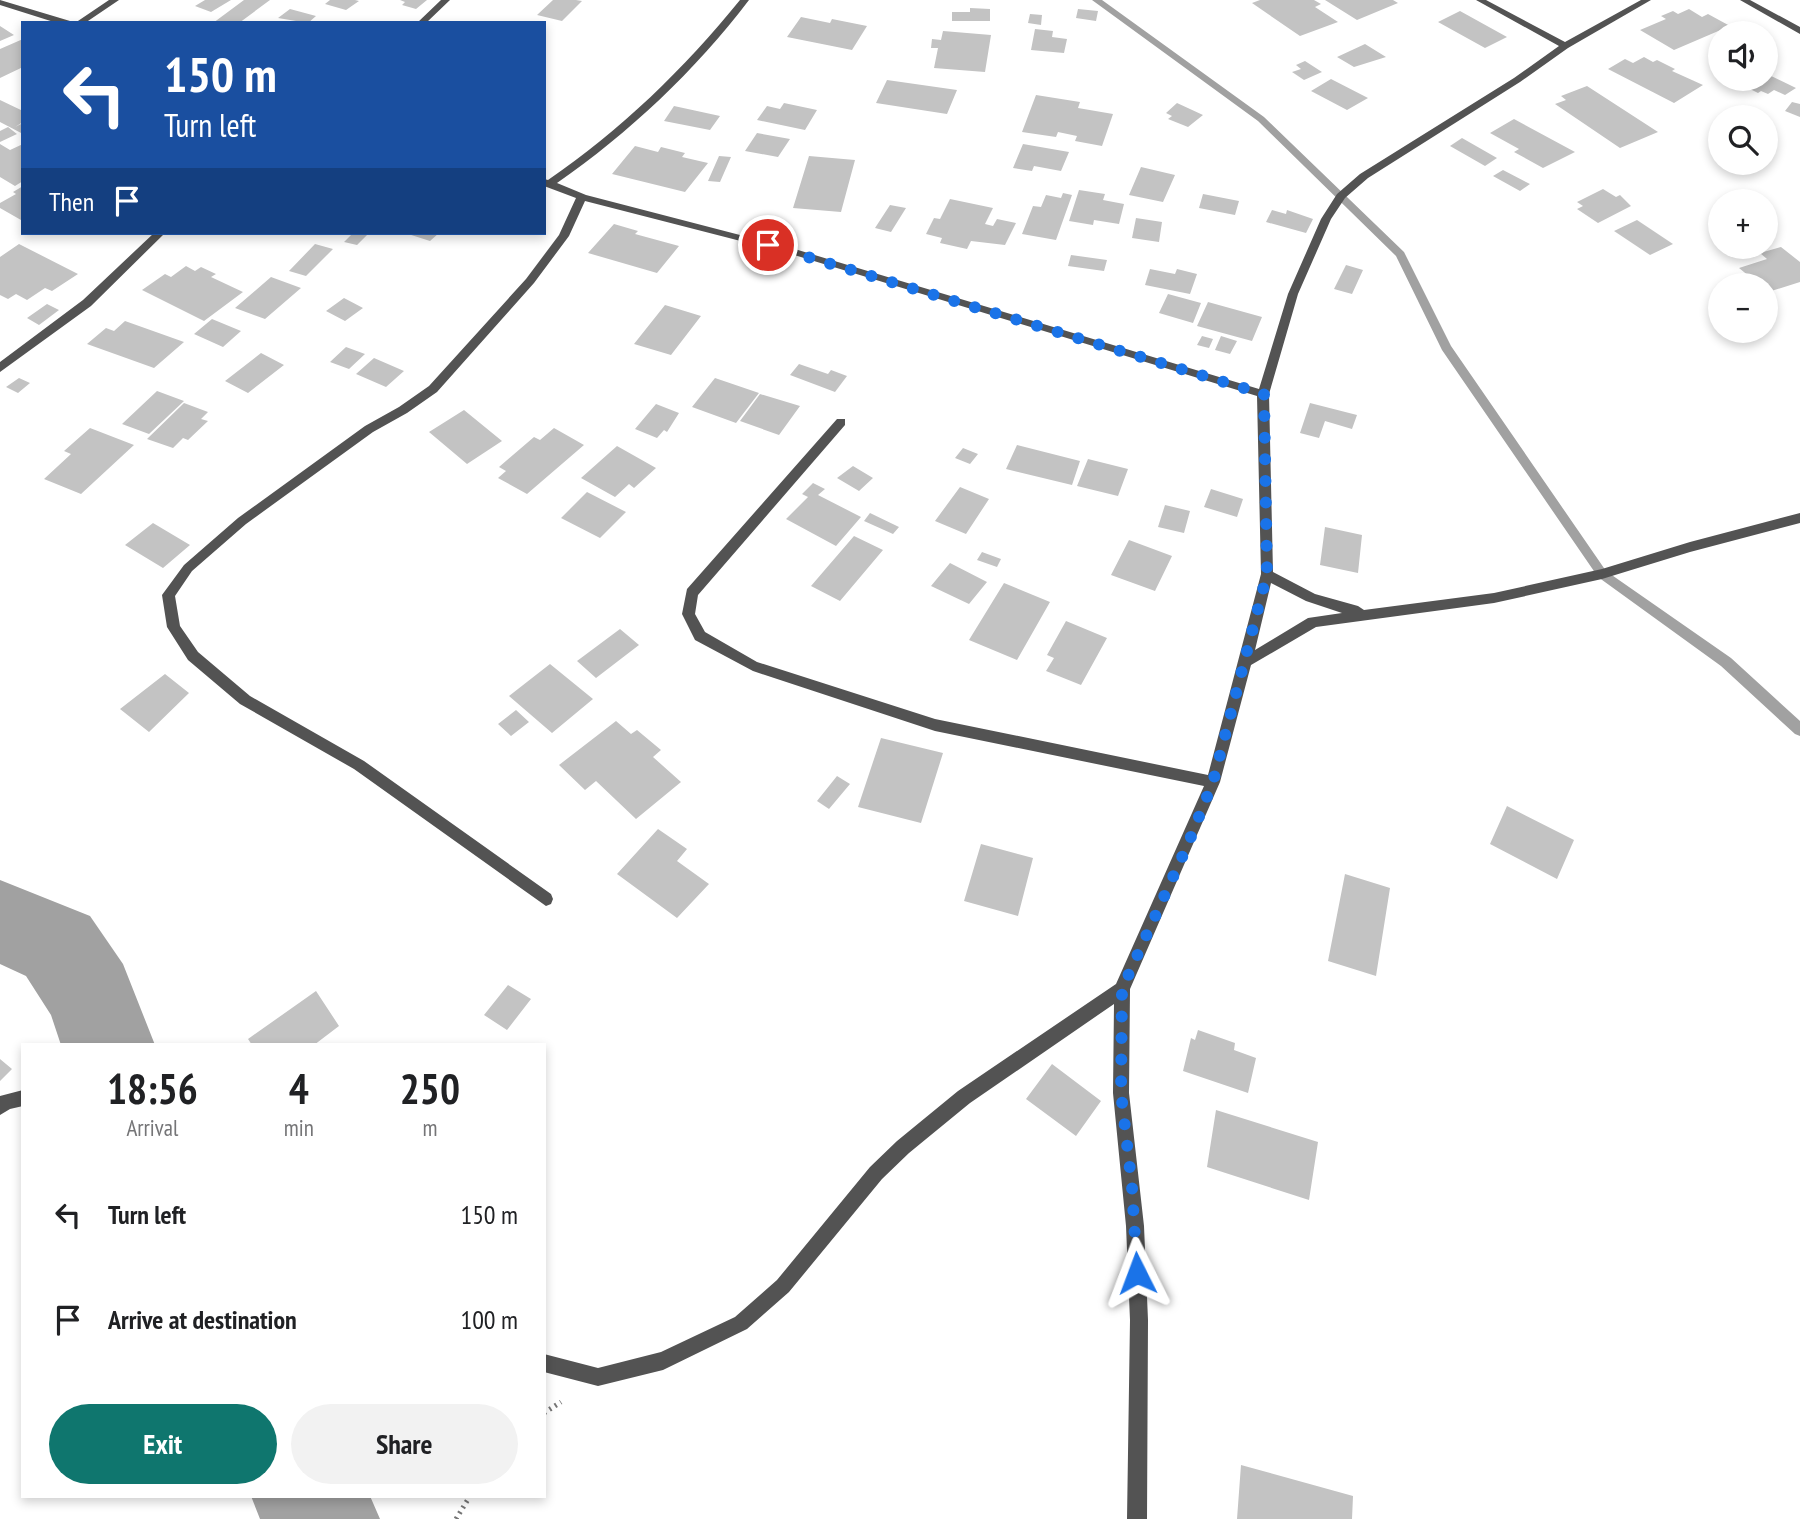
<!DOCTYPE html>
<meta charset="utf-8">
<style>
body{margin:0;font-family:"PT Sans Narrow",sans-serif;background:#f2f2f2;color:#202124;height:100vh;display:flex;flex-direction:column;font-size:26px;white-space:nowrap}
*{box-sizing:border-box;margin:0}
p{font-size:23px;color:#757577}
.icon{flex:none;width:38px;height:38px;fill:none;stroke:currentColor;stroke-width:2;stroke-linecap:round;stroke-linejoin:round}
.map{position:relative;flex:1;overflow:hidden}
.drawer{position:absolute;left:21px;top:1043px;width:525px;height:455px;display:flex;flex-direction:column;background:#fff;border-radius:0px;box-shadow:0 4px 10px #0003}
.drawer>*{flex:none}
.hud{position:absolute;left:21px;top:21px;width:525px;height:214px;border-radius:0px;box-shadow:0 4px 10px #0003;background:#1a4fa0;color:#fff;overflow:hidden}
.buttons{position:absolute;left:1708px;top:21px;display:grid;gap:14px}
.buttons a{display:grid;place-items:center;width:70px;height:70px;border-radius:50%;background:#fff;box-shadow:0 4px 10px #0003;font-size:35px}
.pin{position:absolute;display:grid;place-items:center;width:60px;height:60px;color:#fff;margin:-30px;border:4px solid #fff;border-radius:50%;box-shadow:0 2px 7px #0007}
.me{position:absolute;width:77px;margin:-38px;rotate:357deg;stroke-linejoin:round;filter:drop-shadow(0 0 5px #0008)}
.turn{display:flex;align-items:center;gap:24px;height:147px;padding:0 28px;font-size:32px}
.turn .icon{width:91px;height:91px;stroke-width:2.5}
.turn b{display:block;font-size:49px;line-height:60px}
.then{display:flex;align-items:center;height:66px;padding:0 28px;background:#0003;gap:14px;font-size:26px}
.eta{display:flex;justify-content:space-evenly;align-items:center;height:119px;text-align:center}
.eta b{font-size:42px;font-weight:600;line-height:49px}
.action{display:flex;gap:14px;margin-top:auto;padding:14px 28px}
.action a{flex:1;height:80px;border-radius:42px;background:#0f766e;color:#fff;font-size:28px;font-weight:600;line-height:80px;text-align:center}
.action a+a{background:#f2f2f2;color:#202124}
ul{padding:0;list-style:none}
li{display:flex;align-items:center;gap:21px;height:105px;padding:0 28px}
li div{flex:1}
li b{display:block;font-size:26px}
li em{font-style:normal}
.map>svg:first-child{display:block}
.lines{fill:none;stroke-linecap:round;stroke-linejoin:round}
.stream{fill:#a1a1a1;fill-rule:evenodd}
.river{fill:#a1a1a1;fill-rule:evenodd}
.building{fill:#c3c3c3}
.path{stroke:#757575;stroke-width:5;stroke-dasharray:2 4.5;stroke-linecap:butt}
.street{fill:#535353;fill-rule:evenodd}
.route{stroke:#1a73e8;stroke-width:12;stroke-dasharray:0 21.6}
</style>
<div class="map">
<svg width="1800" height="1519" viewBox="0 0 1800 1519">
<rect width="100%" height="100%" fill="#fff"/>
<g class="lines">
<!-- stream -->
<path class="stream" d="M1092 0H1102L1264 117 1404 252 1451 346 1606 571 1731 658 1800 721V736L1795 734 1721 666 1598 577 1442 350 1396 256 1258 121Z"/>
<!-- river -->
<path class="river" d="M0 880 90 916 123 964 155 1045H61L51 1015 26 976 0 964Z
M251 1496H370L380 1519H260Z"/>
</g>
<!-- building -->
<path class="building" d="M205 0H231L211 12 195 6Z
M244 0H270L239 23H213Z
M330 0H355L359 1 346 10 325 4Z
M400 0H427L416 9 402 5 405 2Z
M553 0H576L582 1 562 21 537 15Z
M1260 0H1314L1321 4 1315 7 1338 22 1300 36 1252 3Z
M1325 0H1393L1398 3 1357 20Z
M970 8 990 9V21H952V12H970Z
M290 9 316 16 308 23 278 18Z
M1078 9 1098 11 1096 21 1076 18Z
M1689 9 1702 17 1708 14 1730 26 1674 50 1640 30 1666 19 1661 16 1673 11 1678 14Z
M1460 11 1507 37 1485 48 1438 22Z
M1030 14 1042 15 1041 25 1028 23Z
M801 17 830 23 832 19 867 26 852 50 787 37Z
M0 26 14 35 0 41Z
M1035 29 1053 31 1052 37 1067 39 1064 53 1031 50Z
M943 31 991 35 985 72 934 68 938 48H931L932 39 941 40Z
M23 39V67L0 78V49Z
M1365 44 1386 57 1354 67 1337 57Z
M1644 57 1653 62 1657 60 1675 69 1672 71 1703 85 1674 103 1608 69 1625 59 1633 63Z
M1305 61 1322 72 1304 80 1292 72 1301 69 1296 65Z
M1767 74 1796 88 1785 95 1774 90 1768 94 1761 91 1758 93 1746 87 1759 79H1766Z
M1331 79 1368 98 1347 110 1311 91Z
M887 80 957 90 947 114 876 103Z
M1587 86 1658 132 1620 148 1555 104 1566 100 1561 96Z
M1036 95 1080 102 1078 108 1113 114 1102 146 1075 141 1077 136 1058 132 1056 137 1022 132Z
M0 100 23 111V122L15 127 23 123V134L0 122Z
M1792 102 1800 104V117L1785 111Z
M784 103 817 110 805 130 757 120 767 106 780 109Z
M1177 103 1203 115 1188 127 1168 119 1172 116 1166 113Z
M674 106 720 116 710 130 664 121Z
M1514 119 1575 152 1543 168 1514 152 1519 149 1490 133Z
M8 127 17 134 0 142V131Z
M757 133 790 139 778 157 745 151Z
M1462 138 1497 158 1485 166 1450 146Z
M0 144 10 150 23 144V181L15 186 0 177Z
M1023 144 1069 152 1061 171 1034 166 1032 171 1013 168Z
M635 146 658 152 661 147 685 153 682 157 708 163 685 192 612 174Z
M719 156 731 157 720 182 708 181Z
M809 156 855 160 841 212 793 208Z
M1141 167 1175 175 1163 202 1129 195Z
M1503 170 1530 184 1520 191 1493 176Z
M23 186V218L21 220 0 208V203L16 194 13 192Z
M1603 189 1616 197 1620 195 1631 206 1598 223 1577 209 1583 206 1577 202Z
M1079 190 1105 194 1103 200 1124 204 1119 224 1094 220 1093 225 1069 221Z
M1063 193 1072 195 1056 240 1022 234 1033 206 1041 207 1046 195 1061 198Z
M1203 194 1239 201 1235 215 1199 208Z
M950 199 993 208 985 224 993 226 997 219 1016 223 1005 245 971 241 967 249 940 243 942 238 926 234 934 218 940 219Z
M890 205 906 208 891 232 875 228Z
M1272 210 1286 214 1287 210 1313 219 1306 233 1266 222Z
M1136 218 1162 222 1159 242 1132 238Z
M1637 220 1673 244 1650 255 1614 231Z
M614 224 638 231 635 234 679 246 657 273 588 253Z
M353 233H369L357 245 344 242Z
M405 233H439L430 241Z
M19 244 78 274 52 291 45 288 27 300 16 294 8 299 0 295V257Z
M315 244 333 249 306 276 289 271Z
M1781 247 1800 262V282L1768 292 1766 285H1760L1739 268 1767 259 1760 253Z
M1071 255 1107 260 1104 271 1068 266Z
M1346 265 1363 270 1352 294 1334 289Z
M186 266 195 271 201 267 216 274 211 277 243 292 204 321 142 290 165 274 171 277Z
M1150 269 1175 274 1177 269 1197 274 1190 294 1145 285Z
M271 277 301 288 265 319 235 308Z
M1168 294 1201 303 1193 323 1159 313Z
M344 298 363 308 345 321 326 311Z
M1208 302 1262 317 1252 341 1197 326Z
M47 304 59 310 39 325 27 318Z
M665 305 701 316 671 355 634 344Z
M212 319 241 331 223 347 194 334Z
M125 321 184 342 154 368 87 344 106 328 114 331Z
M1202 336 1213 339 1209 348 1197 345Z
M1221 336 1237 341 1230 354 1215 350Z
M346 347 365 354 349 369 330 362Z
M261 353 284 365 248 393 225 381Z
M374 358 404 371 386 387 356 374Z
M799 364 828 374 831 370 847 376 835 392 790 375Z
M19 378 30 383 18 393 6 387Z
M715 378 759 393 736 423 692 407Z
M157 391 184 401 149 434 122 424Z
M760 394 800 406 779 435 740 421Z
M184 403 208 412 201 419 208 421 188 440 183 438 173 448 147 439Z
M1310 403 1357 415 1352 429 1325 421 1319 438 1300 433Z
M656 404 679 413 667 432 664 430 657 438 635 429Z
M464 410 502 441 467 464 429 432Z
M90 428 134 445 81 494 44 479 71 454 64 451Z
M554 428 584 445 527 494 498 478 506 471 499 467 534 437 540 440Z
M1017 445 1080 461 1072 485 1006 469Z
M617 446 656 468 634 488 629 484 615 497 581 478Z
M963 448 978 454 970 464 955 458Z
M1088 459 1128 469 1118 496 1077 486Z
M853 466 873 478 859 491 837 478Z
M813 483 825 489 818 495 861 517 836 546 786 519 808 497 802 494Z
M960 487 989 499 966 534 935 521Z
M1211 489 1243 499 1237 517 1204 507Z
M587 492 626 512 600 538 561 518Z
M1165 505 1190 511 1184 533 1158 527Z
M870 513 899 527 893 534 864 521Z
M153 523 190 545 163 568 125 545Z
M1325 527 1362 535 1358 573 1320 565Z
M854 536 883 550 840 601 811 586Z
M1129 540 1172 556 1155 591 1111 575Z
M982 552 1001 559 997 567 977 560Z
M950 563 987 582 969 604 931 586Z
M1004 583 1050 602 1017 660 969 640Z
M1066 621 1107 638 1081 685 1046 671 1054 658 1047 655Z
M620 629 639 645 596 678 577 661Z
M550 664 593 699 552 733 509 696Z
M165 674 189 693 149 732 120 709Z
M516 710 529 722 511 736 498 724Z
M616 721 631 734 637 730 661 750 653 757 681 782 636 819 596 781 585 790 559 765Z
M881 738 943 753 921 823 858 807Z
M837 776 850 784 829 809 817 801Z
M1507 806 1574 840 1557 879 1490 844Z
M658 829 687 849 677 861 709 884 677 918 617 874Z
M981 844 1033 858 1018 916 964 901Z
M1345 874 1390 888 1376 976 1328 961Z
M508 985 531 999 507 1030 484 1015Z
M316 991 339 1026 314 1045H252L248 1039Z
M1198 1030 1235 1043 1234 1050 1256 1058 1248 1093 1183 1071 1191 1038 1195 1040Z
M0 1059 12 1069 0 1081Z
M1052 1064 1101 1101 1076 1136 1026 1099Z
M1216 1110 1318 1142 1309 1200 1207 1167Z
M1241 1465 1353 1496 1352 1519H1237Z"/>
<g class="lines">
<!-- path -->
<path class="path" d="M544 1413 561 1402
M456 1519 470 1496"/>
<!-- street -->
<path class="street" d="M0 0 70 21 71 23H57L0 5Z
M109 0H119L85 23H75Z
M441 0H450L426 23H417Z
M740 0H749C695 71 629 133 557 183L586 195 798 250 1259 389 1288 294 1321 219 1337 194 1360 174 1514 78 1559 46 1476 0H1486L1565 42 1641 0H1651L1568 48 1520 82 1368 178 1345 198 1331 219 1298 294 1269 394 1273 572 1315 594 1358 606 1364 610 1494 593 1602 569 1690 542 1800 513V523L1690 552 1602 579 1494 603 1316 627 1251 665 1220 782 1130 989 1129 1093 1144 1226 1148 1320 1147 1519H1127L1130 1320 1126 1226 1113 1093 1114 1004 970 1103 909 1153 882 1179 789 1292 747 1329 663 1370 598 1386 544 1372V1354L598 1368 661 1352 735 1317 777 1280 870 1167 897 1141 958 1091 1116 984 1204 786 935 731 753 671 695 640 682 614 687 589 837 419H845V425L698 595 695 614 705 632 757 662 935 719 1208 775 1261 574 1257 396 791 254 585 201 569 236 534 283 437 392 407 413 373 432 246 524 192 571 175 596 180 626 198 652 250 696 364 761 551 894 553 899 551 904 546 906 354 769 240 704 188 660 167 627 162 595 184 565 238 518 365 426 399 407 429 386 526 279 559 235 576 198 544 186V179L548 180C621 130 684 69 740 0ZM1271 583 1306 601 1342 613 1308 618 1255 650Z
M1740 0H1750L1800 27V34Z
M154 233H165L91 306 0 372V362L83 300Z
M23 1090V1106L10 1109 0 1115V1096Z"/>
</g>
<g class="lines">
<!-- route -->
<path class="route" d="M768 245 1264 394 1267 574 1213 782 1188 844 1122 989 1121 1093 1132 1187 1137 1273"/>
</g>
</svg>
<div class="buttons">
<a><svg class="icon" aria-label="sound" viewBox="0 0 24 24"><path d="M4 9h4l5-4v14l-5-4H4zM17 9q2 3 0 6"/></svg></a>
<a><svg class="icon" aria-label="search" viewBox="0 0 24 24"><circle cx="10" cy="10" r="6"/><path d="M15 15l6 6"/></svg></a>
<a>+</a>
<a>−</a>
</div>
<div class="pin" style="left:768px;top:245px;background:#d93025"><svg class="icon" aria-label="arrive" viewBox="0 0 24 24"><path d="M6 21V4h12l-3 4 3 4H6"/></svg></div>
<svg class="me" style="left:1137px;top:1273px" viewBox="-20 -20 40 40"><path d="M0-17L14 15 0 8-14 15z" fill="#1a73e8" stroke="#fff" stroke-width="4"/></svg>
<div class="hud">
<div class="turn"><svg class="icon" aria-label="left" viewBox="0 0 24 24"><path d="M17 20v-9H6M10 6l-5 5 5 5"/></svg><div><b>150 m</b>Turn left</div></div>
<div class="then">Then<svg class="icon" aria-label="arrive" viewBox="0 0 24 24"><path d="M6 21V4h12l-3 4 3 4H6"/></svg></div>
</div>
<section class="drawer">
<div class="eta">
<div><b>18:56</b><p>Arrival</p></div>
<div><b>4</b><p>min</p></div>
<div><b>250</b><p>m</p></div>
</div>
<ul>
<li><svg class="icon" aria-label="left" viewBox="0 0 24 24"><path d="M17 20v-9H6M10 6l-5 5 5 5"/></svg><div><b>Turn left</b></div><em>150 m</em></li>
<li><svg class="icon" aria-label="arrive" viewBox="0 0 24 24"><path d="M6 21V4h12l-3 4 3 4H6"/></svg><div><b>Arrive at destination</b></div><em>100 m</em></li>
</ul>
<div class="action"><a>Exit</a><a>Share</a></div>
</section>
</div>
